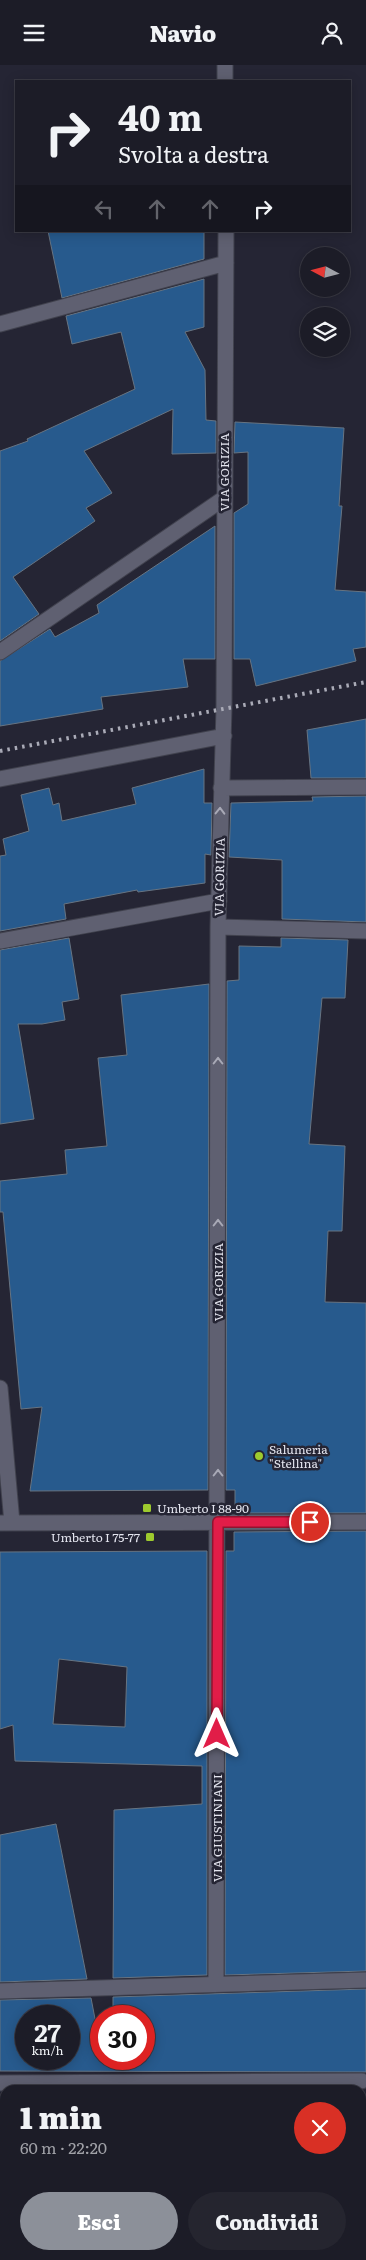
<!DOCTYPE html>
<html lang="it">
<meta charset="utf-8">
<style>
body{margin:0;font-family:Literata,serif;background:#25252f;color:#f1f3f6;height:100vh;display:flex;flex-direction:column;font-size:19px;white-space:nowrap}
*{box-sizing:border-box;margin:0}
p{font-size:16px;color:#a0a1a7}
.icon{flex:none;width:28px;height:28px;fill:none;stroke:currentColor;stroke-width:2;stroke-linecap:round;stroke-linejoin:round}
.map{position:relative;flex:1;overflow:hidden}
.sheet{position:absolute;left:0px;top:2020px;width:366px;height:175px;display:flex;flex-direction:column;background:#1c1c27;border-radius:15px 15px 0 0;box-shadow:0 2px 12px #0003,0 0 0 1px #3a3a44}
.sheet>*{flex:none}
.hud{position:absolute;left:15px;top:15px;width:336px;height:152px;border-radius:0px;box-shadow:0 2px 12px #0003,0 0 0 1px #3a3a44;background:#1c1c27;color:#f1f3f6;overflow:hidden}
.needle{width:32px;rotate:277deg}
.buttons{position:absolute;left:300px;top:182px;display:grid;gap:10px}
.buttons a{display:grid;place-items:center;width:50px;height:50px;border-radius:50%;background:#1c1c27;box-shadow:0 2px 12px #0003,0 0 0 1px #3a3a44;font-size:25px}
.speed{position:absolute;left:15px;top:1940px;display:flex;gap:10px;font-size:25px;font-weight:700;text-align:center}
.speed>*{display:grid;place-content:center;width:65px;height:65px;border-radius:50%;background:#1c1c27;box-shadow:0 2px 12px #0003,0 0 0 1px #3a3a44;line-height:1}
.speed small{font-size:12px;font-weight:400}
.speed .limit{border:8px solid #d22;background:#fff;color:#111}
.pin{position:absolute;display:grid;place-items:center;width:42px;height:42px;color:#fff;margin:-21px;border:2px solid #fff;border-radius:50%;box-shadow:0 1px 5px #0007}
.me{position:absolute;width:55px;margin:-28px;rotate:0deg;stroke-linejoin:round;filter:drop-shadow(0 0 4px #0008)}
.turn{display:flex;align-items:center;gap:18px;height:105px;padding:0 20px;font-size:22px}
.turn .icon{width:65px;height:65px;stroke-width:2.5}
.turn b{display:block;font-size:35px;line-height:42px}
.lanes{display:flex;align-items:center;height:48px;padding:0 20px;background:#0003;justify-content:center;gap:25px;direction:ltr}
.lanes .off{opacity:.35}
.round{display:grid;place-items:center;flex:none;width:52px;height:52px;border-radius:26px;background:#25252f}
.overview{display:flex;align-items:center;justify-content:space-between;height:85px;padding:0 20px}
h1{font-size:30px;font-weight:800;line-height:38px}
.button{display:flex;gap:10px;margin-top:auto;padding:10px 20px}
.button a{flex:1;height:58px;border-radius:30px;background:#8c9099;color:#fff;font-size:20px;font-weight:800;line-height:58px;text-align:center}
.button a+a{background:#25252f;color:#f1f3f6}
header{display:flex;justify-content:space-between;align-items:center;height:65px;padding:0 20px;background:#1c1c27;font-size:22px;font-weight:800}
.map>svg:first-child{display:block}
.building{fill:#275a8d;stroke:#677482;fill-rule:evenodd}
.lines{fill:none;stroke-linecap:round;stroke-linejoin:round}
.minor-casing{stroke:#41424e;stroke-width:17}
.minor{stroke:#5f6071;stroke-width:15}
.rail{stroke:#aaabb7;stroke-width:4;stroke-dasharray:2.5 5;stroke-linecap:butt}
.oneway{stroke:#a8a9b6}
.route-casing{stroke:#92132f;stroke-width:12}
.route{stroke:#e11d48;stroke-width:9}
.poi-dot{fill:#9eca2e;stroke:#252534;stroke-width:2}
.labels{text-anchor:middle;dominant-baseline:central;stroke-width:5;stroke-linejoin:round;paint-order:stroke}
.street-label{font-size:12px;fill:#e4e5ef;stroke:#252534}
.poi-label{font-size:12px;fill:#e4e5ef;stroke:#252534;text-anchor:start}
</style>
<header><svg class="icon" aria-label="menu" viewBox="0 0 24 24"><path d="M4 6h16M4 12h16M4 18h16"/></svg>Navio<svg class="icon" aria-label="person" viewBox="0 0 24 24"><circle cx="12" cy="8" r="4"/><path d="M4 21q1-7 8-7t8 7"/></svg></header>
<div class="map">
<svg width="366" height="2195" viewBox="0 0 366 2195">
<rect width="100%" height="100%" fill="#252534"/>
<!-- building -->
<path class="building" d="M48 166H204V194L62 233Z
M204 214V262L185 267 205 305 206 355 216 356V388L172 389 173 344 84 386 112 428 86 443 95 456 13 512 39 549 0 576V386L28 376 27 374 135 324 121 267 72 279 66 251Z
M235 357 344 363 339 441H342L335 525 366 527V582L353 584 356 596 256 621 250 594H234V448L248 439V387L234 388Z
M215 461V594H183L188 622 101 632 103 644 0 661V596L50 564 55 572 99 548 97 540Z
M366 654V713H311L307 665Z
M204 704V738H212L211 790 205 789V818L138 827 137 825 64 839 66 854 0 866V791L6 790 3 774 29 766 21 730 49 723 53 740 59 738 62 756 136 739 132 723Z
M366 731V857L282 854V795L229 792 231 738 313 736 312 732Z
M69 873 79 934 62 937 65 955 42 959H18L34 1054 0 1059V885Z
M281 873 348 875 345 933H322L309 1079 345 1081 342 1166H328L325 1237 366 1238V1448H235V1425H226L227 916 239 915V881L281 882Z
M209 919 208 1425 30 1426 42 1342 21 1344 3 1147H0V1116L67 1109 65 1085 107 1081 98 993 127 990 121 930Z
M366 1466V1906L225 1910 226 1486H234V1467Z
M207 1486V1910L113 1913 114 1745 202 1739V1701L15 1696 13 1660 0 1664V1487ZM59 1594 127 1602 125 1662 53 1659Z
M56 1759 87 1914 0 1917V1770Z
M366 1924V2007L0 2006V1935L91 1933 96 1959 101 1958V1994H144V1951H113V1932ZM26 1951H69V1994H26Z"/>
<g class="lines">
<!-- minor casing -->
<g class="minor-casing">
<path id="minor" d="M225 0V16
M0 259 226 198
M0 587 223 434
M0 714 224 671
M221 723 366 722
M218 862 366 866
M0 876 219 836
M0 1323 12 1458
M0 1458 366 1457
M216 1919 218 862 224 642 226 166
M0 1926 366 1915
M0 2018 362 2016"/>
</g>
<!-- minor -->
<use href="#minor" class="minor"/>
<!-- rail -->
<path class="rail" d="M0 686 366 617"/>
</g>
<!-- one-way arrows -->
<defs><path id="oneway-chevron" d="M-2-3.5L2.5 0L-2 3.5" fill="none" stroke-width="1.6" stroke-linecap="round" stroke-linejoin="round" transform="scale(1.25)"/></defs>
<g class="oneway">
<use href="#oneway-chevron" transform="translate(220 746) rotate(-89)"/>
<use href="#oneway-chevron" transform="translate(218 996) rotate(-90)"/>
<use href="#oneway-chevron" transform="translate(218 1158) rotate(-90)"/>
<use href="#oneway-chevron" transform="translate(218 1408) rotate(-90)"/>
</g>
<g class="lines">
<!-- route casing -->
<g class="route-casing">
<path id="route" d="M217 1669 218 1457H310"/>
</g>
<!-- route -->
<use href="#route" class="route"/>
</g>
<!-- markers -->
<g class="poi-dot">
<circle cx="259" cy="1391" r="5"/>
<rect x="142" y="1438" width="10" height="10" rx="2.5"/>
<rect x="145" y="1467" width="10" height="10" rx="2.5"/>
</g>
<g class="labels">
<!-- street labels -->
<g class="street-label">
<text transform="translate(224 407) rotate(-90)">VIA GORIZIA</text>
<text transform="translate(219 812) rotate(-89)">VIA GORIZIA</text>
<text transform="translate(218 1217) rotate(-90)">VIA GORIZIA</text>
<text transform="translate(217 1763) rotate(-90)">VIA GIUSTINIANI</text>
</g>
<!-- poi labels -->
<g class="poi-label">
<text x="269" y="1384">Salumeria<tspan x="269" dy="14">"Stellina"</tspan></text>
<text x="157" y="1443">Umberto I 88-90</text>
<text x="140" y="1472" text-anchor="end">Umberto I 75-77</text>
</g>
</g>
</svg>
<div class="buttons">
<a><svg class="needle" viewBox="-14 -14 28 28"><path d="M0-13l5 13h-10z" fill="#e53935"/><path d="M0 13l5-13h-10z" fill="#a0a1a7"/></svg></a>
<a><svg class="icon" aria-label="layers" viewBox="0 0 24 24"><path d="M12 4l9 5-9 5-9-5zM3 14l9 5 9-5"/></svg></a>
</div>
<div class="speed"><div>27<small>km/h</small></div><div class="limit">30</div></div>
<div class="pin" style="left:310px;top:1457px;background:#d93025"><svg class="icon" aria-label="arrive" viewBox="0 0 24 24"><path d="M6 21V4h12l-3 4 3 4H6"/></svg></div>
<svg class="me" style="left:217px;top:1669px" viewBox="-20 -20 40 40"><path d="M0-17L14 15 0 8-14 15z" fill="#e11d48" stroke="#fff" stroke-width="4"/></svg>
<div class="hud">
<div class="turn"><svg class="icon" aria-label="right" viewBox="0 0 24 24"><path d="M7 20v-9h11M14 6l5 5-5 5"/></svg><div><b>40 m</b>Svolta a destra</div></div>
<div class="lanes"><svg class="icon off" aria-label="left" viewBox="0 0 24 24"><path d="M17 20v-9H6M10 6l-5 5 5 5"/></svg><svg class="icon off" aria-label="ahead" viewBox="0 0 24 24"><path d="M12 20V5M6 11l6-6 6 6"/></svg><svg class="icon off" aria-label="ahead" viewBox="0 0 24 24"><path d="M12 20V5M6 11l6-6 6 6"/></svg><svg class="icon" aria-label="right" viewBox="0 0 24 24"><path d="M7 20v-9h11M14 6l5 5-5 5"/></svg></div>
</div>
<section class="sheet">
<div class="overview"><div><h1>1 min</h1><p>60 m · 22:20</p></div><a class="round" style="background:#d93025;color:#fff"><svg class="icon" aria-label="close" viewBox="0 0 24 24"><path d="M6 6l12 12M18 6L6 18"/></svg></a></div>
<div class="button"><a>Esci</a><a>Condividi</a></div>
</section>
</div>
